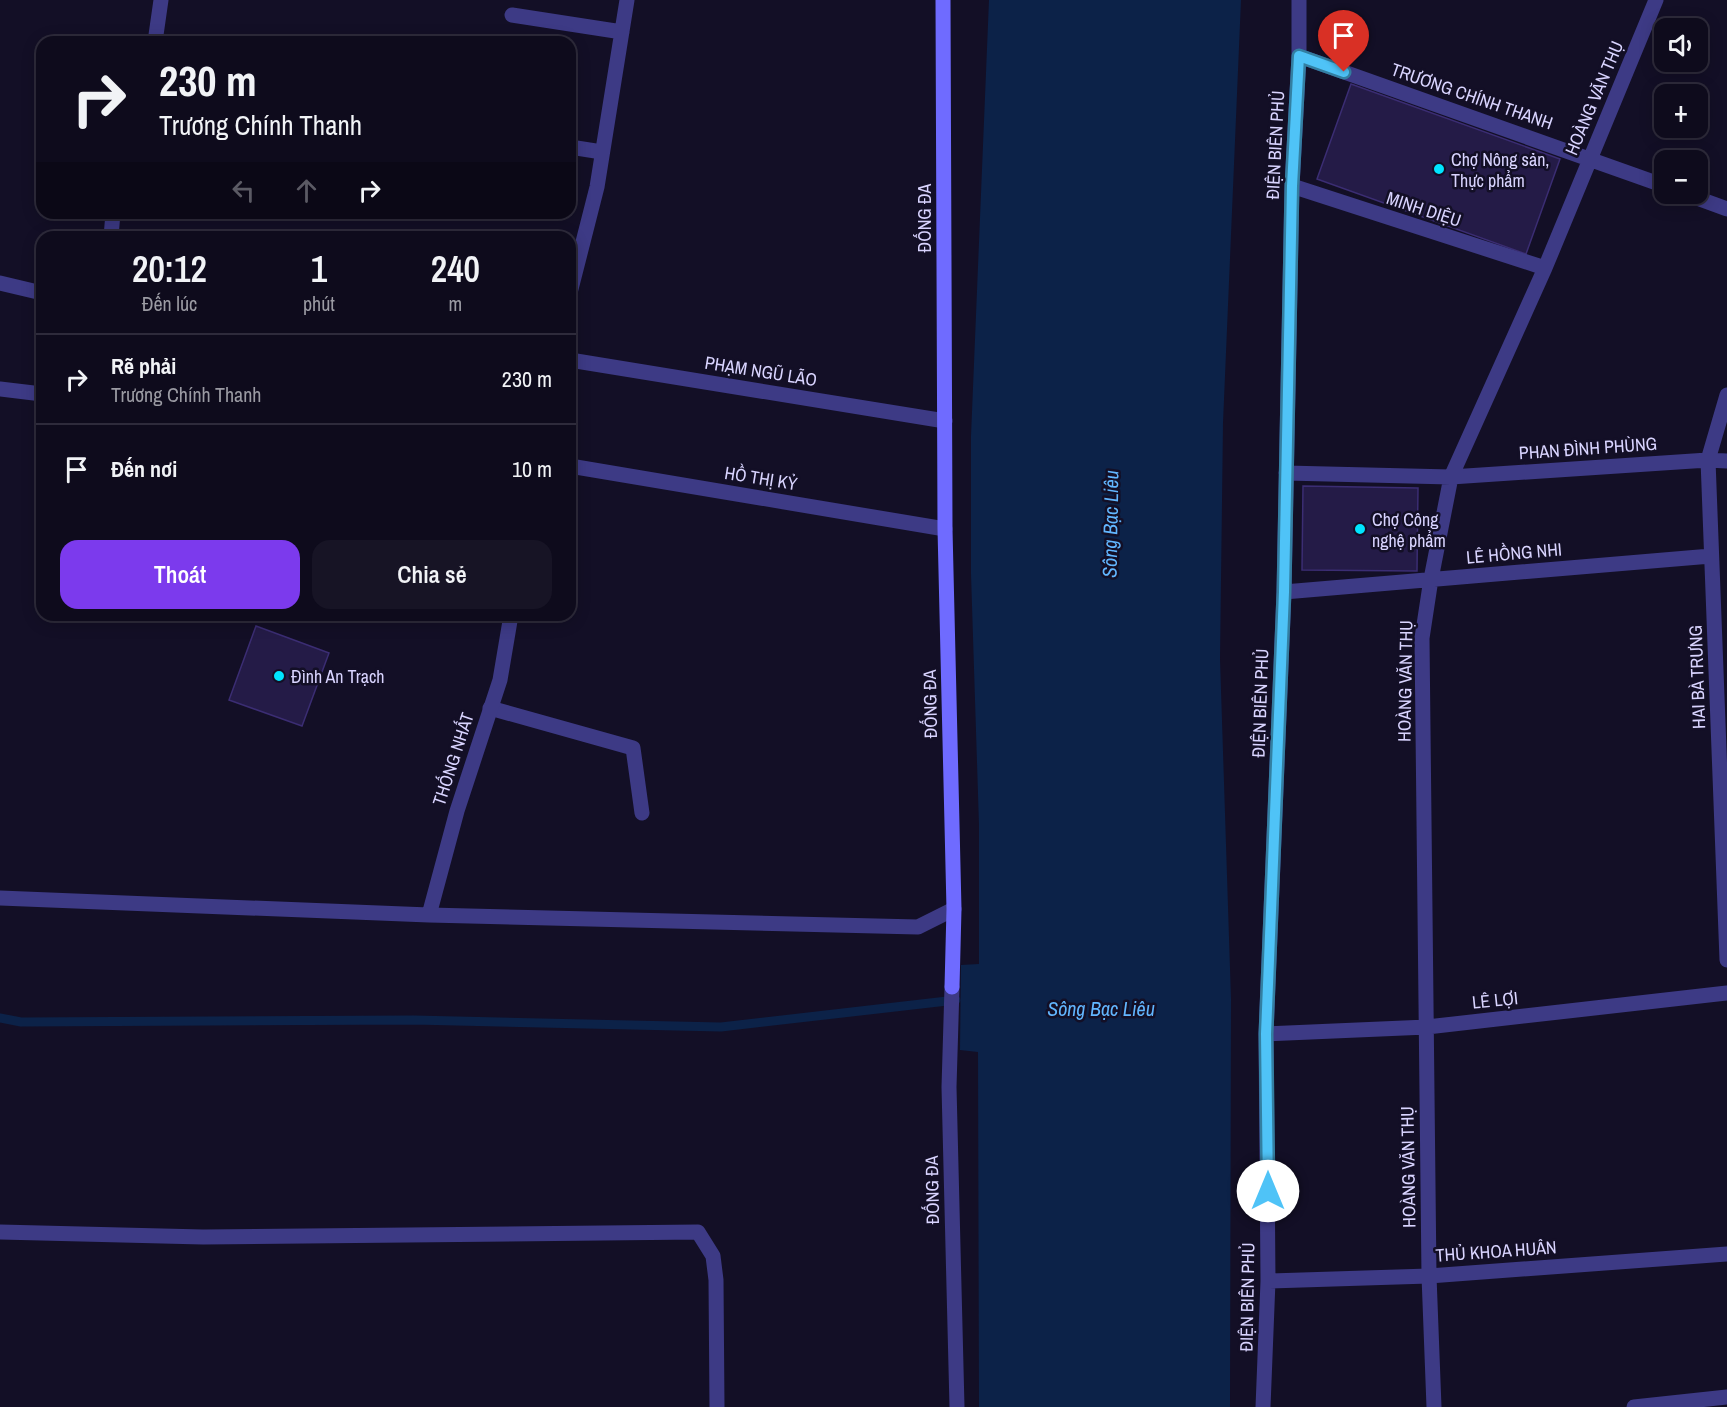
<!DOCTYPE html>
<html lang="vi">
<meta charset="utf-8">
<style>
body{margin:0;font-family:"Archivo Narrow",sans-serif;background:#171425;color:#f1f3f6;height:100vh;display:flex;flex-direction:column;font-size:22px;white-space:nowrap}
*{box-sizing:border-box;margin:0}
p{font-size:20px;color:#9b9ba3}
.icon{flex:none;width:33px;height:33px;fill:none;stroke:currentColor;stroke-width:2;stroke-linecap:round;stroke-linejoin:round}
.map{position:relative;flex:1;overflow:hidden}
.panel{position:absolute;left:36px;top:231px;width:540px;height:390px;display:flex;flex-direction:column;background:#0e0b1c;border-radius:18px;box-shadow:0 3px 15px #0003,0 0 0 2px #2e2b3b}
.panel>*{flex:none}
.guide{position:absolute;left:36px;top:36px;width:540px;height:183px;border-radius:18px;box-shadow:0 3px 15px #0003,0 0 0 2px #2e2b3b;background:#0e0b1c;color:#f1f3f6;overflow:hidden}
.buttons{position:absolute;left:1654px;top:18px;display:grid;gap:12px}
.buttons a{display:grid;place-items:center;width:54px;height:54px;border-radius:12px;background:#0e0b1c;box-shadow:0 3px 15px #0003,0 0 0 2px #2e2b3b;font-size:30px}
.pin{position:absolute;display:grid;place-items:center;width:51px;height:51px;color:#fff;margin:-62px -26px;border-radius:50% 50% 50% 0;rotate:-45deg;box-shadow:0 0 6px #0007}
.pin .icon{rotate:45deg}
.me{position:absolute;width:66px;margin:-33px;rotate:0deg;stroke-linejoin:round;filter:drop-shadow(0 0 4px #0008)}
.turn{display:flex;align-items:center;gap:21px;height:126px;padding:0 24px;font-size:27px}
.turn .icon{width:78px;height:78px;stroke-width:2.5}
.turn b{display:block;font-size:42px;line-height:51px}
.lanes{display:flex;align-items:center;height:57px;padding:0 24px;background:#0003;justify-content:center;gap:30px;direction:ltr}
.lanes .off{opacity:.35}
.eta{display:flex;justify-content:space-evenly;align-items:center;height:102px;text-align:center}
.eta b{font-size:36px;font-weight:600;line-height:42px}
.action{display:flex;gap:12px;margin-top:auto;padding:12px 24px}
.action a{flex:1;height:69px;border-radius:18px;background:#7c3aed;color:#fff;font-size:24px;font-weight:600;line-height:69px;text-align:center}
.action a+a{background:#171425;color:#f1f3f6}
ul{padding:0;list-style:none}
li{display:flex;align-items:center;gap:18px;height:90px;padding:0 24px;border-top:2px solid #2e2b3b}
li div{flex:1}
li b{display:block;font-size:22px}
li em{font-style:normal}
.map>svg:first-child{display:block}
.water{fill:#0c2248}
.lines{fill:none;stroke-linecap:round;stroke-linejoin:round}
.stream{stroke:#0c2248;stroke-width:9}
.building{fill:#241b47;stroke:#3b2d73;stroke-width:1.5}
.lane{stroke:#3d3a85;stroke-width:15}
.street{stroke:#3d3a85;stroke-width:15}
.secondary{stroke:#6f6bff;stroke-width:15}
.route-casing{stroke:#337fa1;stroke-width:15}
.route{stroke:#4fc3f7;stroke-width:10}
.poi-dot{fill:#00e5ff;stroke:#130f26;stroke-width:2}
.labels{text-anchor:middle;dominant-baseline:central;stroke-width:5;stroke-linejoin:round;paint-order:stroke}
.street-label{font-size:18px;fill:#d9d4ff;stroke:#130f26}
.poi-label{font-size:18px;fill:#d9d4ff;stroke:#130f26;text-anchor:start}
.water-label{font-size:20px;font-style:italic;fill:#62b6ff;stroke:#130f26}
</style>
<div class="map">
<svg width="1727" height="1407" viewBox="0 0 1727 1407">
<rect width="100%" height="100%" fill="#130f26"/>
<!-- water -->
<path class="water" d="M989 0H1241L1223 423 1220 659 1231 999 1230 1407H979L978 1052 960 1050 961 965 979 964V825L971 574V436Z"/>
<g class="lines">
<!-- stream -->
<path class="stream" d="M0 1018 21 1022 414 1020 721 1027 956 1000"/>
</g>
<!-- building -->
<path class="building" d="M1351 84 1560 159 1526 254 1317 179Z
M1303 486 1418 488 1417 571 1302 570Z
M256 626 329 653 302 726 229 700Z"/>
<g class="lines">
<!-- lane -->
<path class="lane" d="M155 42 161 0
M111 237 113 213
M490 708 633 748 642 813
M1634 1407 1727 1397"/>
<!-- street -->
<path class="street" d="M512 15 622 32
M1299 56 1665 186
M570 147 602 152
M1292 186 1545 268
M1686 194 1727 209
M0 283 42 293
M570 293 597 187 627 0
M570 360 945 421
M0 389 42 394
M1727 395 1708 460 1727 960
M570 466 945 529
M1286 473 1451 477 1708 460 1727 461
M1284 592 1711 556
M0 898 429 915 918 927 954 909
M429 915 457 811 500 680 511 615
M952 987 949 1087 957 1407
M1266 1034 1427 1027 1727 993
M0 1232 203 1237 698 1232 713 1256 716 1280 717 1407
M1268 1281 1429 1276 1727 1254
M1263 1407 1268 1281 1266 1034 1284 592 1292 186 1299 56V0
M1434 1407 1429 1276 1422 638 1431 579 1451 477 1545 268 1656 0"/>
<!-- secondary -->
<path class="secondary" d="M943 0 945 529 954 909 952 987"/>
</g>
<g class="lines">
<!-- route casing -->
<g class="route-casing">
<path id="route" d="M1268 1191 1266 1034 1284 592 1292 186 1299 56 1344 72"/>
</g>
<!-- route -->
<use href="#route" class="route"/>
</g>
<!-- markers -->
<g class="poi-dot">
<circle cx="1439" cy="169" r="6"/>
<circle cx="1360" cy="529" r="6"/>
<circle cx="279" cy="676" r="6"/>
</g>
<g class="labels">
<!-- street labels -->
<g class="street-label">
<text transform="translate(1472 96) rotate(19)">TRƯƠNG CHÍNH THANH</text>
<text transform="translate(1594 98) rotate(-67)">HOÀNG VĂN THỤ</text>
<text transform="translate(1275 145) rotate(-87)">ĐIỆN BIÊN PHỦ</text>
<text transform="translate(1424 209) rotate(18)">MINH DIỆU</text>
<text transform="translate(924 218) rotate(-90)">ĐỐNG ĐA</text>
<text transform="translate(761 371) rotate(9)">PHẠM NGŨ LÃO</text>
<text transform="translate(1588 448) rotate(-4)">PHAN ĐÌNH PHÙNG</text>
<text transform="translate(761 478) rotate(9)">HỒ THỊ KỶ</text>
<text transform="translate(1514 553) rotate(-5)">LÊ HỒNG NHI</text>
<text transform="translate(1697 677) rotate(-92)">HAI BÀ TRƯNG</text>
<text transform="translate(1405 681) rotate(-89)">HOÀNG VĂN THỤ</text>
<text transform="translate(1260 703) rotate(-88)">ĐIỆN BIÊN PHỦ</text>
<text transform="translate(930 704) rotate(-91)">ĐỐNG ĐA</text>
<text transform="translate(453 759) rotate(-72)">THỐNG NHẤT</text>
<text transform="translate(1495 1000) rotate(-6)">LÊ LỢI</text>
<text transform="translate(1408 1167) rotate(-91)">HOÀNG VĂN THỤ</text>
<text transform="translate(932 1190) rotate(-91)">ĐỐNG ĐA</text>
<text transform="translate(1496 1251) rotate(-4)">THỦ KHOA HUÂN</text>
<text transform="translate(1247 1297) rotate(-89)">ĐIỆN BIÊN PHỦ</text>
</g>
<!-- poi labels -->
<g class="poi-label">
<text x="1451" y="159">Chợ Nông sản,<tspan x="1451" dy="21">Thực phẩm</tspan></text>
<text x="1372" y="519">Chợ Công<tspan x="1372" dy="21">nghệ phẩm</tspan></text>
<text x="291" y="676">Đình An Trạch</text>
</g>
<!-- water labels -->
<g class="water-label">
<text transform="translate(1110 524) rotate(-89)">Sông Bạc Liêu</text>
<text x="1101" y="1008">Sông Bạc Liêu</text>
</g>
</g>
</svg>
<div class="buttons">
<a><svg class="icon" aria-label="sound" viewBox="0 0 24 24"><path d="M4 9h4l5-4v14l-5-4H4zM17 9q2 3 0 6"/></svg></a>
<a>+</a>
<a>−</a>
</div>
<div class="pin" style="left:1344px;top:72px;background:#d93025"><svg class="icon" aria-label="arrive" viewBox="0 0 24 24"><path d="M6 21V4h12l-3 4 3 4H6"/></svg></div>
<svg class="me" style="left:1268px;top:1191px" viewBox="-20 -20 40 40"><circle r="19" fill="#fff"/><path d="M0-13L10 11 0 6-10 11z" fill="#4fc3f7"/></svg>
<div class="guide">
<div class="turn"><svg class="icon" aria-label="right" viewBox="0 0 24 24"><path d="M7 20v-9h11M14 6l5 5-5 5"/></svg><div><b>230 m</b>Trương Chính Thanh</div></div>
<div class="lanes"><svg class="icon off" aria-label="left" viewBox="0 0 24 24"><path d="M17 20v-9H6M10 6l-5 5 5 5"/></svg><svg class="icon off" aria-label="ahead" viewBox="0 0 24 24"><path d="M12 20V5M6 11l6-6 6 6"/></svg><svg class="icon" aria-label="right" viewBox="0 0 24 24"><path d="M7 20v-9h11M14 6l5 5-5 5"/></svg></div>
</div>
<section class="panel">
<div class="eta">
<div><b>20:12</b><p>Đến lúc</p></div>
<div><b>1</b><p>phút</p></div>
<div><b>240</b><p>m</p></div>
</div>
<ul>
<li><svg class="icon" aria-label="right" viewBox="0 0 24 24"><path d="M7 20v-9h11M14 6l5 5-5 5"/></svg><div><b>Rẽ phải</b><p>Trương Chính Thanh</p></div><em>230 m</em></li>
<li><svg class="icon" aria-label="arrive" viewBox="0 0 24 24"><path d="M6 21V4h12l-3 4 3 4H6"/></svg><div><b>Đến nơi</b></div><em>10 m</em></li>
</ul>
<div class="action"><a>Thoát</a><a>Chia sẻ</a></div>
</section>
</div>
